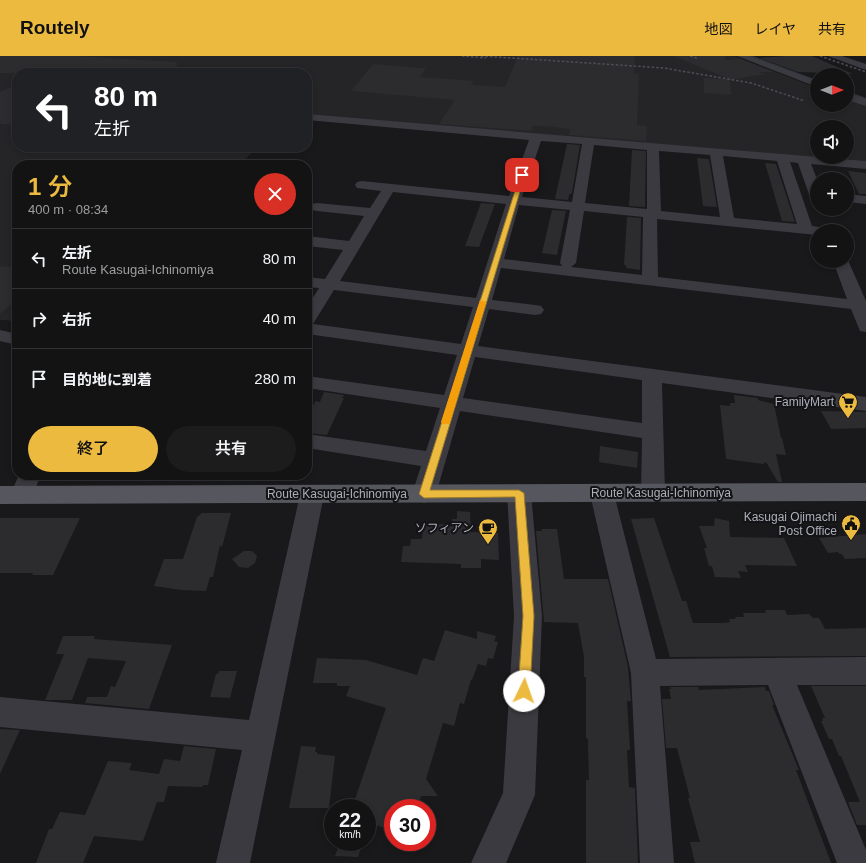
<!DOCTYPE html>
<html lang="ja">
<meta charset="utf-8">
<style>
body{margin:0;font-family:Helvetica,"Noto Sans JP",sans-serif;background:#1c1c1d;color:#f1f3f6;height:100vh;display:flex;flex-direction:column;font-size:15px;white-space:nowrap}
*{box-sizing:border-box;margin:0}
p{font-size:13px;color:#9d9ea0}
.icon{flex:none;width:22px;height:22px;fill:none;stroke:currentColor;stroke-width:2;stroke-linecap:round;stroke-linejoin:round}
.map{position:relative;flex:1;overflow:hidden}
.drawer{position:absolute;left:12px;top:104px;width:300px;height:320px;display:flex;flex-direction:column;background:#131314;border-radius:16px;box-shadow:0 2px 6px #0003,0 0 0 1px #323234}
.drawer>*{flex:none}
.hud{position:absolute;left:12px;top:12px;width:300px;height:84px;border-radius:16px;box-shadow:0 2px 6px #0003,0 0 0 1px #323234;background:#202124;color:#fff;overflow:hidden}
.needle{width:26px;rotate:90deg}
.controls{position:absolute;left:810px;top:12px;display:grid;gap:8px}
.controls a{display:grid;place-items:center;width:44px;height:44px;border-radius:50%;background:#131314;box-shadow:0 2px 6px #0003,0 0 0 1px #323234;font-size:20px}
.speed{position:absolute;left:324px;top:743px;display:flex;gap:8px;font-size:20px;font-weight:700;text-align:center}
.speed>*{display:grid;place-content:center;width:52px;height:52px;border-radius:50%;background:#131314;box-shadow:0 2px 6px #0003,0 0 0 1px #323234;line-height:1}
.speed small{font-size:10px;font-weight:400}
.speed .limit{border:6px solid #d22;background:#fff;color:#111}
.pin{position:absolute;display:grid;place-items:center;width:34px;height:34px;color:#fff;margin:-17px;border-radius:8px;box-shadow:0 2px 6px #0006}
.me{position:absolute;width:44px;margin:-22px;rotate:3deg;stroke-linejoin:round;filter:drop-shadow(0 0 3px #0008)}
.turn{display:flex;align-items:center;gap:14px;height:84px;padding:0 16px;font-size:18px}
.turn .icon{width:52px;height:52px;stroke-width:2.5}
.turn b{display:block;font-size:28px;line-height:34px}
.round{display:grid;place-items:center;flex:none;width:42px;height:42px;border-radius:21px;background:#1c1c1d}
.overview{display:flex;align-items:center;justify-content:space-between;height:68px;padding:0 16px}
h1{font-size:24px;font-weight:600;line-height:30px;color:#ecba3f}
.action{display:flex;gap:8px;margin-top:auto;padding:8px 16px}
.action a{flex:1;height:46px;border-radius:24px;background:#ecba3f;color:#111;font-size:16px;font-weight:600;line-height:46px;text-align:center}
.action a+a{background:#1c1c1d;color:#f1f3f6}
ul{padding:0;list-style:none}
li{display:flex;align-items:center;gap:12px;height:60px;padding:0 16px;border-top:1px solid #323234}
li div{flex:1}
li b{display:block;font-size:15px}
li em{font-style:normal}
header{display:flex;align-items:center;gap:24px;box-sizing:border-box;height:56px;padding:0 20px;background:#ecba3f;color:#111}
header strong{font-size:19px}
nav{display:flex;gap:22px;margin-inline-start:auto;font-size:14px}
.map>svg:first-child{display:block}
.built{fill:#252528}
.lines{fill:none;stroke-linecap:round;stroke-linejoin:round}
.stream{fill:#2f373f;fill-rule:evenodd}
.building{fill:#2c2c2f}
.minor{fill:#3a3a40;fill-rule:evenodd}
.major{fill:#56575e;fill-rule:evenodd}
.rail{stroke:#4d4e55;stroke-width:1.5;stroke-dasharray:2.5 2;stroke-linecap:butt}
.route{fill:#ecba3f;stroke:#997929}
.slow{fill:#f59e0b}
.labels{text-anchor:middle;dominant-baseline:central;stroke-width:4;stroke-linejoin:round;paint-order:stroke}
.poi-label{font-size:12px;fill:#abafba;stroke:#141416;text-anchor:end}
.street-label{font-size:12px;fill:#abafba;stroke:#141416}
</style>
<header>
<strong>Routely</strong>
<nav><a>地図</a><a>レイヤ</a><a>共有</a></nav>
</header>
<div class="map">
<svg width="866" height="807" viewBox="0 0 866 807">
<rect width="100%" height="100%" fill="#19191b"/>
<!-- built -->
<path class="built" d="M0 0H734L817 32V49H847V43L866 50V105L818 101H847V71H817V101L307 59V17H17V91H258L239 109H17V265L0 264Z"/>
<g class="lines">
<!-- stream -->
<path class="stream" d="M750 0H753L817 24V26Z
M847 35 866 42V44L847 37Z"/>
</g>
<!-- building -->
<path class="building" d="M0 0H77L177 6 176 17H0Z
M518 0H635L634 17 639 18 637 69 647 70 646 85 569 79 570 73 545 70H533L532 75 439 68 455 44 351 35 373 8 422 12H426L420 21 474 25 471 29 505 31Z
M673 0H725V4L741 3 774 16H759L765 18 730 24 731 39 704 37V22L729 23Z
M786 0H812L853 18 798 16 759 2Z
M17 28V69L0 68V36Z
M567 88 580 89 572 137 569 139 568 144 555 143Z
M632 94 646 95 645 151 629 150Z
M697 102 709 103 717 151 703 150Z
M765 107 776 108 795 166 782 165Z
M848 115 866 117V138H859Z
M481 147 495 148 479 191 465 190Z
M552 154 566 155 557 199 542 197Z
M627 161 641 162 640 214 626 212V209H624Z
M0 210 17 212V243L0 258Z
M324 336 344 339 342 342H344L327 379 307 377V348L314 349 315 345 320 346Z
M734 339 758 342V344L774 348 781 382H782L786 399 776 398 782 426H778L766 406 763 408 726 403 720 349 730 350V347H735Z
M821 355 866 356V372L831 373Z
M600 390 638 396 637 412 599 406Z
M457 455 470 456 471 476 498 477 499 504 481 503V512H461V508L401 506 403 490H410L411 483H422L423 469H425V467L452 469V463H457Z
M202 457H231L222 491 220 489 213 521H210L206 535 181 534 154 530 164 503H183L197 461Z
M0 462H80L53 519H32L33 517H0Z
M654 462 682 545H686L693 567H724L730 566 729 563H736L735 561H744L743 557H766L765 554H785L787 559 809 558 813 562H819L825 573 866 572V600L670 601 631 463Z
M715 462 729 465 730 481 784 482 797 510 745 509 748 516 738 515 741 522 715 521 712 510H709L704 492H707L699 470H714Z
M542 473H557L564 523H608L628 611 631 645H627L630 694H627L629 731 635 732 638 807H586V724H589L588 688V683L586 682V621H584V601L578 567 544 566 536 475H542Z
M866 478V502L845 503 842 498H839L838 496 828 497 819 482Z
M244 495H252L257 500 255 507 248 512 239 511 232 503Z
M445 574 477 583V575L496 580 494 585 498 586 493 603 488 602 486 610 478 608 472 624H471L464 648 460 647 454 670 443 667 426 723 438 740H421L418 752H393V775L367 766V752H352L386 652 346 640 350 630H337V627H313L317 602 366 604 417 619 422 604 424 602 434 605Z
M63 580H95L94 583 172 589 149 653 85 647 87 641H107L111 630 115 631 126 605 88 602 72 644H45L64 598H56Z
M219 615H237L230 642 210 641 216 618H218Z
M811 630H866V769H857L848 746H860L841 700H839L832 683H829L821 665H823L822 662H825Z
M670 631H698L699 634 765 631 766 635H769L774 649H772L799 714H796L831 807H695L690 786H700L688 742H690L677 692H666L662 643H671L669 633H671Z
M0 673 20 674 0 718Z
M184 690 216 693 208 729H203L202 731 168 730 164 746H157L143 785 94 780 83 807H36L49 773H52L60 756 85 759 108 705 132 707 129 714 159 718 164 703 180 705Z
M301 690 316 691 315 696H317V698L335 700 329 752H289Z
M340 786H363L358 801 335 800Z"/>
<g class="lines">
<!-- minor -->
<path class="minor" d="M737 0H750L817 25V31Z
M828 0H842L866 8V14Z
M847 37 866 43V50L847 44Z
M307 58 866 105V113L811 108 817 123V145L812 144 810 141 798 107 790 106 812 170 826 172 828 175H817V179L657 163 658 221 847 243 833 205H847V202L866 245V276L860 275 851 253 501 212 492 244 535 249 541 250 544 254 541 258 535 259 489 253 478 290 866 341V355L662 327 665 437 661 443 653 446 645 443 641 437 642 382 460 355 436 438 432 444 424 447 416 444 412 438 421 410 307 392V378L426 395 440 352 307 332V320L444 339 457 299 307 278V251L319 232 307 231V221L325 223 343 194 307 190V180L349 185 364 160 317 155 312 154 310 151 312 148 317 147 370 152 381 135 357 132 355 129 357 126 362 125 509 140 529 84 307 64ZM541 85 582 88 572 146 522 141ZM594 89 647 94V153L585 147ZM659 95 710 99 720 161 661 155ZM723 100 777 105 797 168 734 162ZM393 136 506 148 476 242 340 225ZM519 149 570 154 560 207 562 210 504 203ZM584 155 643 161 642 219 571 211 576 207ZM334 234 473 251 461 288 313 268ZM475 301 642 324V367L463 342Z
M847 138 866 140V148L847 146Z
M0 274 17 278V289L0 285Z
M19 419H41L30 445 22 448 14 445 10 439Z
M519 428 527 431 531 437 542 560 535 739 506 807H471L503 737 514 560 507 437 511 431Z
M602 429 610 432 614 438 656 603 866 601V629H797L866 794V807H837L768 629 660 630 674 807H640L631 617 590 438 594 432Z
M312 430 320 433 324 439 250 807H216L242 694 0 671V641L249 664 300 439 304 433Z"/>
<!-- major -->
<path class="major" d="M866 427V445L0 448V430Z"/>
<!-- rail -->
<path class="rail" d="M462 0 486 2
M481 0 664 12 751 27 805 45
M690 0 697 2
M820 0 866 16"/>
</g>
<!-- route -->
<path class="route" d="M522 117 525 119 430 434H519L524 437 534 560 530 635 529 639 524 640 520 639 518 635 523 560 515 441 424 442 419 438 520 119Z"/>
<!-- slow -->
<path class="slow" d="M480 244 486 246 450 366 449 368H443L441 366Z"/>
<!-- icons -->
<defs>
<g id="supermarket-pin" transform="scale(1)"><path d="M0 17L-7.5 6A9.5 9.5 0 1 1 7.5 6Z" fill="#ecba3f" stroke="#141416"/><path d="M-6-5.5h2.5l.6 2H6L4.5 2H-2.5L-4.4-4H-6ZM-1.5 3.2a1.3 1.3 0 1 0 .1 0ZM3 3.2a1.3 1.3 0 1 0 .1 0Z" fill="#111"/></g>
<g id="civic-pin" transform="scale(1)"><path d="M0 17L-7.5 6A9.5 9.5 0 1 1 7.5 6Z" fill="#ecba3f" stroke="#141416"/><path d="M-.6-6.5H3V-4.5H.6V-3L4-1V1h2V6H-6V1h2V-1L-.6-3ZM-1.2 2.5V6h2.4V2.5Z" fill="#111"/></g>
<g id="cafe-pin" transform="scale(1)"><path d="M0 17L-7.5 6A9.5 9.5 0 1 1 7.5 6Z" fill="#ecba3f" stroke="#141416"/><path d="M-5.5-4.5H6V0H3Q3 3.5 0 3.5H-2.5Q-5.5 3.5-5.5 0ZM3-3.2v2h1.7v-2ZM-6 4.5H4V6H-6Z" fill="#111"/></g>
</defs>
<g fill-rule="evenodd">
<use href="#supermarket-pin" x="848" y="346"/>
<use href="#civic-pin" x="851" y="468"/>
<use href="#cafe-pin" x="488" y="472"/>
</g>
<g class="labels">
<!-- poi labels -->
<g class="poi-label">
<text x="834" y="346">FamilyMart</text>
<text x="837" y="461">Kasugai Ojimachi<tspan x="837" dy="14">Post Office</tspan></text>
<text x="474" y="472">ソフィアン</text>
</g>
<!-- street labels -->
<g class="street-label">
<text x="661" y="437">Route Kasugai-Ichinomiya</text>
<text x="337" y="438">Route Kasugai-Ichinomiya</text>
</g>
</g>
</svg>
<div class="controls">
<a><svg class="needle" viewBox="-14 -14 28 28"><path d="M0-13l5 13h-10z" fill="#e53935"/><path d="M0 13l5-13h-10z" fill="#9d9ea0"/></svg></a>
<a><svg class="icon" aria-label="sound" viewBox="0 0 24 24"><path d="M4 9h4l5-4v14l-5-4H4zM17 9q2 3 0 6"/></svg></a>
<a>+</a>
<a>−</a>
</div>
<div class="speed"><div>22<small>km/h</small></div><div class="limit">30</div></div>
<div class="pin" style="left:522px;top:119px;background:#d93025"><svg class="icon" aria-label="arrive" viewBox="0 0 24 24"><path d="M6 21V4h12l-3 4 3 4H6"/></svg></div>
<svg class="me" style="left:524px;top:635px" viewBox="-20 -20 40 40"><circle r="19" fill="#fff"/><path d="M0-13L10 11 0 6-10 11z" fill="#ecba3f"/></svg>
<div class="hud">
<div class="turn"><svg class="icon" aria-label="left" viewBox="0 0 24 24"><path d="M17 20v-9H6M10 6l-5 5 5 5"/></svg><div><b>80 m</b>左折</div></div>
</div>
<section class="drawer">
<div class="overview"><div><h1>1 分</h1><p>400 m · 08:34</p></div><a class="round" style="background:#d93025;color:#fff"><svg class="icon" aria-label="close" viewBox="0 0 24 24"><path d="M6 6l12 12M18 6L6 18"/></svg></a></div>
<ul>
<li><svg class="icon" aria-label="left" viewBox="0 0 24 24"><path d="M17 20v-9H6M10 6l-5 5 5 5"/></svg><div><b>左折</b><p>Route Kasugai-Ichinomiya</p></div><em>80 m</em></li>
<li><svg class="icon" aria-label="right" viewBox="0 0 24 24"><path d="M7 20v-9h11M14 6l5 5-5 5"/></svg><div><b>右折</b></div><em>40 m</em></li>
<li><svg class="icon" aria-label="arrive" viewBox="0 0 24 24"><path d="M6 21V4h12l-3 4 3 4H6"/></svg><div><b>目的地に到着</b></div><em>280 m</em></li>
</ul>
<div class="action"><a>終了</a><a>共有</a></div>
</section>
</div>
